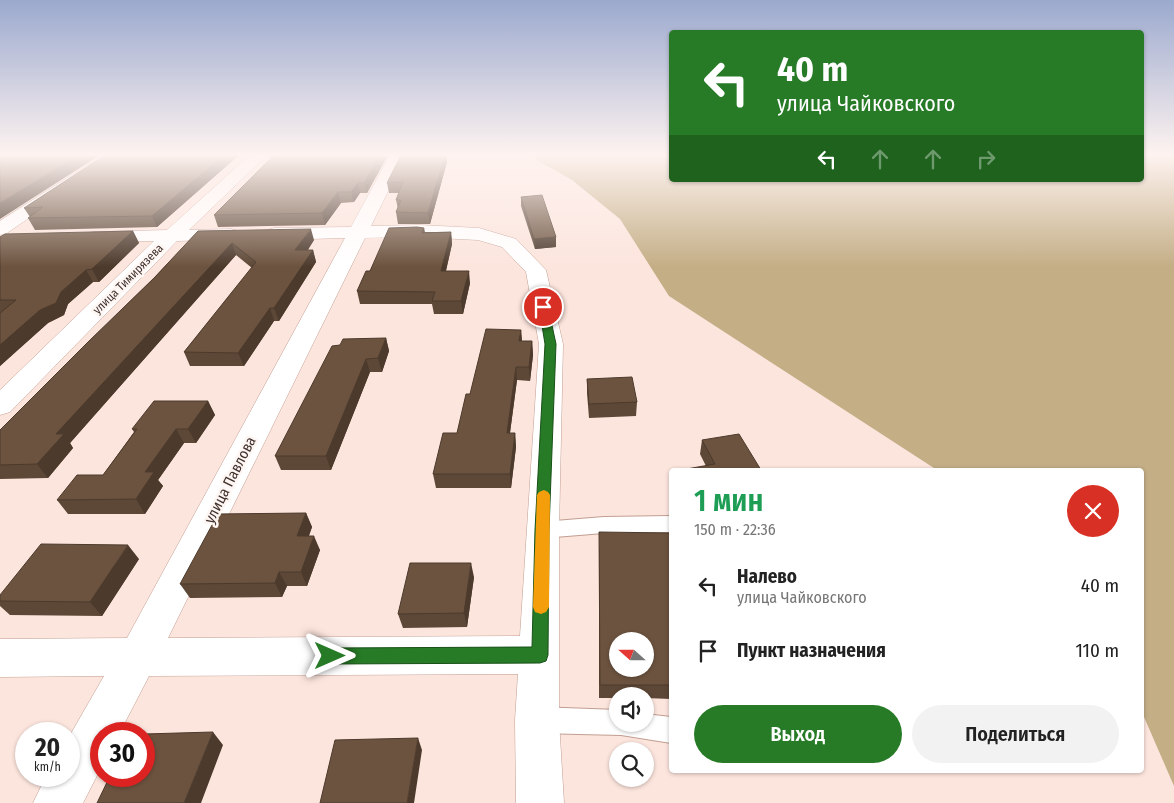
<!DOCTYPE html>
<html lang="ru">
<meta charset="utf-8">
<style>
body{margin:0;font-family:"Fira Sans Condensed",sans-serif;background:#f2f2f2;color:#222;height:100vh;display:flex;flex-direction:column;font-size:19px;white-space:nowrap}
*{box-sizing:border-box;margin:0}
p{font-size:16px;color:#767676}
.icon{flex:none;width:28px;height:28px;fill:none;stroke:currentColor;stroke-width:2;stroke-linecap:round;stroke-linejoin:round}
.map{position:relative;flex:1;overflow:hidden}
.details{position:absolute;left:669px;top:468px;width:475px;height:305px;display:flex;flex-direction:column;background:#fff;border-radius:5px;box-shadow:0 1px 4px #0004}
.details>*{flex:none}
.banner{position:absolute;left:669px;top:30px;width:475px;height:152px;border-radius:5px;box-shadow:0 1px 4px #0004;background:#277b26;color:#fff;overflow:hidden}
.needle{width:32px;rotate:291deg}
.buttons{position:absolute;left:609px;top:632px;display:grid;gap:10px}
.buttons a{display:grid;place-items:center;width:45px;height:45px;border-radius:50%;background:#fff;box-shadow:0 1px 4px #0004;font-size:25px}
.speed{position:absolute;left:15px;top:722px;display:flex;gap:10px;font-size:25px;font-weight:700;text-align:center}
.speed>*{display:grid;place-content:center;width:65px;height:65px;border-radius:50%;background:#fff;box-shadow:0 1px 4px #0004;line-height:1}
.speed small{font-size:12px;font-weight:400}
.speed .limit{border:8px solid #d22;background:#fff;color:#111}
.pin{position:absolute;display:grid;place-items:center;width:42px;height:42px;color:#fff;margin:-21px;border:2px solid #fff;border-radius:50%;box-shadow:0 1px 5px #0007}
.me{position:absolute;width:55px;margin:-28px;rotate:90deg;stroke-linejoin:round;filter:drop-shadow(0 0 4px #0008)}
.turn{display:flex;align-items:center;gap:18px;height:105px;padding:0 25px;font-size:22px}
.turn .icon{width:65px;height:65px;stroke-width:2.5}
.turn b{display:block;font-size:35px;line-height:42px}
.lanes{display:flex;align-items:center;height:48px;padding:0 25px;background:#0003;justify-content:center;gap:25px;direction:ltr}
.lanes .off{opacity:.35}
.round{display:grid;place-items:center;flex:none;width:52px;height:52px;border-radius:26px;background:#f2f2f2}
.overview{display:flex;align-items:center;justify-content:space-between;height:85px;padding:0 25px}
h1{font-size:30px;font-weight:600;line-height:38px;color:#1e9e55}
.primary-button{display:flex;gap:10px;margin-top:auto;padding:10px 25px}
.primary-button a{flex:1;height:58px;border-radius:30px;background:#277b26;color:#fff;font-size:20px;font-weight:600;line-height:58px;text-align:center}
.primary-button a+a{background:#f2f2f2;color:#222}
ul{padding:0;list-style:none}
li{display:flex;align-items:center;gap:15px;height:65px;padding:0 25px}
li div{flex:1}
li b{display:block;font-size:19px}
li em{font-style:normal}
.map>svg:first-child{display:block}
.forest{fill:#c4ae86}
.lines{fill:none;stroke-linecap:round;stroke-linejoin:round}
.lane-casing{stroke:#c29e92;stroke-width:2}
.street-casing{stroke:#c29e92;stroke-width:1}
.lane{fill:#fff;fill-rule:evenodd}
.street{fill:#fff;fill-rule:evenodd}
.wall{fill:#5d4736}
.shaded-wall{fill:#4c3a2c}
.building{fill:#6c533f;stroke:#4c3a2c;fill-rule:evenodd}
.route{fill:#277b26;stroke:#195019}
.slow{fill:#f59e0b}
.labels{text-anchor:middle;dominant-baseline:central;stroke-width:5;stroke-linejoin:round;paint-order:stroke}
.far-street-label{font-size:12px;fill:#3f302b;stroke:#fef6f3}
.street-label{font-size:15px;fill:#3f302b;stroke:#fef6f3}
</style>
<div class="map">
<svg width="1174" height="803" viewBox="0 0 1174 803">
<rect width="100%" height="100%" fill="#fce5dd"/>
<!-- forest -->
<path class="forest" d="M528 155H671V180H1141V155H1174V786L1141 710V470H937L669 296 620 219 572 180Z"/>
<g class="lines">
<!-- lane casing -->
<g class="lane-casing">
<path id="lane" d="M671 516V532L604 533 542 538 535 536 532 530 535 524 542 522 604 517Z
M537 707 618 710V724H645V714L671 717V743L621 735 537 733 528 729 524 720 528 711Z"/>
</g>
<!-- street casing -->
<g class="street-casing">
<path id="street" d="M103 155H121L7 233 0 235V221Z
M250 155H267L189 230 231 229 238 231 241 235 238 239 177 241 10 412 0 415V390L154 241 99 242 92 240 89 236 92 232 167 230Z
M390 155H406L371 226 419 225 479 228 516 239 546 270 563 344 559 530V720L564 803H516L515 720 518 674 149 676 119 734H101V768L83 803H33L46 776H69V737L104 676 0 677V639L127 638 345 238 274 240 267 238 264 234 267 230 274 228 351 227ZM419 237 478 240 502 247 526 272 539 344 520 636 168 638 365 238Z"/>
</g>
<!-- lane -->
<use href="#lane" class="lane"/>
<!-- street -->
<use href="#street" class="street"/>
</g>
<!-- wall -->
<path class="wall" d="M239 155 157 227 35 230 28 218 30 217 24 208Z
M388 155 367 193H360L354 202 341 203 325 225 218 227 214 215Z
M447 162 430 224H398L396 212 398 209 396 200 399 193H389L387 183Z
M521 197 556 237V247L535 249 521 206Z
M424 228 425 232H451L452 244 446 271 470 283 463 314H434L432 304H360L357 291 370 271Z
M133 231 139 243 99 282H93L68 304 64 315 48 323 0 366V237Z
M198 231 314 240 308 250H313L316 262 279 321H274L244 366H190L184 352 252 268 236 255 70 443 73 448 48 478 0 479V430L155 277Z
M521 330 522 341H532L533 355 530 381 517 380 510 433H515L516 447 511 488H436L433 474 457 433 470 394Z
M386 338 389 351 382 372H370L331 470H281L275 456 340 345Z
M587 379 637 402 636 416 589 418 587 393Z
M208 401 215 415 196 443H184L158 480 163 486 145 514H68L57 500 103 475 134 432 132 429Z
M702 440 761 470 706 466 700 454Z
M306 513 312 527 309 536 320 550 307 586H287L282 597 190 598 180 584Z
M671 533V699L645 698V696H618V698H599V547Z
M139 559 102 616 10 615 0 606V595Z
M474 577 467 627 403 628 398 614Z"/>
<!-- shaded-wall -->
<path class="shaded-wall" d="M79 155H100L0 219V203Z
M224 155H239L157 227 152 216Z
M380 155H388L367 193 364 183Z
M445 155H447V162L430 224 428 213Z
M358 183 360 193 354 202 351 192Z
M338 192 341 203 325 225 322 213Z
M311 229 314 240 299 262 295 250Z
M133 231 139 243 99 282 92 269Z
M451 232 452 244 443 283 441 271Z
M556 237V247L535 249 534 239Z
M232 243 236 255 70 443 73 448 48 478 37 464 56 434Z
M313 250 316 262 279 321 274 308Z
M86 270 93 282 68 304 64 315 48 323 0 366V345Z
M469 271 470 283 463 314 461 301Z
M270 308 274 321 244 366 238 353Z
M521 330 522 343 519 341Z
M386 338 389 351 382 372 378 358Z
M532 341 533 355 530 381 529 367Z
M366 359 370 372 331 470 326 456Z
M516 367 517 380 508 447 507 433Z
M208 401 215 415 196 443 188 429Z
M176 429 184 443 158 480 163 486 145 514 136 499 145 472Z
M515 433 516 447 511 488 510 474Z
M306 513 312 527 303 550 297 536Z
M314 536 320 550 307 586 301 572Z
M128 545 139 559 102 616 90 602Z
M471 563 474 577 467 627 464 613Z
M279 572 287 586 282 597 275 583Z
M213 732 223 745 201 803H184Z
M418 738 422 750 414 803H407Z"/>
<!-- building -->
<path class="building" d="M0 155H79L0 203Z
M105 155H224L152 216 28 218 43 207 24 208Z
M274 155H380L364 183H358L351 192H338L322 213 214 215Z
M401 155H445L428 213 396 212 401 200H396L403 182 387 183Z
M542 195 556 237 534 239 521 197Z
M417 227 424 228 422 233 451 232 441 271H469L461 301H432L435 292 357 291 366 271H370L389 228Z
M311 229 295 250H313L274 308H270L238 353 184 352 256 262 232 243 56 434H64L37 464 0 465V430L88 342 155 277 198 231Z
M133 231 92 269 86 270 61 292 56 303 40 310 0 345V313L16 300H0V237L5 234Z
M486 329 521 330 519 341H532L529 367H516L507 433H515L510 474H433L443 433H457L466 394H470Z
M386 338 378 358 366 359 326 456H275L332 346 340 345 343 339Z
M632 377 637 402 589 404 587 379Z
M154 401H208L188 429H176L145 472H154L136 499 57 500 77 475H103L137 429H132Z
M739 434 761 470H681L715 464 702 440Z
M306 513 297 536H314L301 572H279L275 583 180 584 218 514Z
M599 532 671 533V685H600ZM618 641H645V669H618Z
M41 544 128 545 90 602 0 601V595Z
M410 563H471L464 613 398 614Z
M213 732 184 803H97L110 776H144V734Z
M418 738 407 803H320L335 740Z"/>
<!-- sky -->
<linearGradient id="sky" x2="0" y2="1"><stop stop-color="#9ba9ce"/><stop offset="0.58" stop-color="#fef3f0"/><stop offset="1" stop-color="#fef3f0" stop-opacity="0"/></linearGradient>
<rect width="1174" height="267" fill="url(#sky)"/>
<!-- route -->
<path class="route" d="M543 304 548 307 556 344 549 530 548 655 546 661 540 663 330 664 324 661 321 656 324 650 330 648 532 647 535 530 545 344 539 307Z"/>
<!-- slow -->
<path class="slow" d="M544 490 548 492 550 495 549 607 546 612 541 614 535 612 533 607 537 495 539 492Z"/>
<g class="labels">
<!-- far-street labels -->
<g class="far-street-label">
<text transform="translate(128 279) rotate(-45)">улица Тимирязева</text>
</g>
<!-- street labels -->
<g class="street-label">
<text transform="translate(230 480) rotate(-63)">улица Павлова</text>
</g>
</g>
</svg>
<div class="buttons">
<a><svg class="needle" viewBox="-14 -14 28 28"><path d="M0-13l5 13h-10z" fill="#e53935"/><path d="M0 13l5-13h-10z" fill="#767676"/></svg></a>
<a><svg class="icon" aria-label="sound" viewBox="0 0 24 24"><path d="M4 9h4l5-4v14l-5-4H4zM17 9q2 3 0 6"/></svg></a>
<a><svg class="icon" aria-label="search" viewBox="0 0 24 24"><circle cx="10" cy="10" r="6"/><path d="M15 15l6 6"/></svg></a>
</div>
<div class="speed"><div>20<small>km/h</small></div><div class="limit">30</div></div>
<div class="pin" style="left:543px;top:307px;background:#d93025"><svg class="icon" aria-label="arrive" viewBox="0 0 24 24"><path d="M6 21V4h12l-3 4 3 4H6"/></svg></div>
<svg class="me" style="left:330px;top:656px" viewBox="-20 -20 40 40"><path d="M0-17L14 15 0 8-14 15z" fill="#277b26" stroke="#fff" stroke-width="4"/></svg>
<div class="banner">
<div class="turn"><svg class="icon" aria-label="left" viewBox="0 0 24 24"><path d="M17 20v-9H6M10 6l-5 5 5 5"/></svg><div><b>40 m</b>улица Чайковского</div></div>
<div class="lanes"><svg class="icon" aria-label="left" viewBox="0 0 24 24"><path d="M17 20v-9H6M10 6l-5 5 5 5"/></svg><svg class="icon off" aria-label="ahead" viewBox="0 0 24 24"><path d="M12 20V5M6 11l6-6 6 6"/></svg><svg class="icon off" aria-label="ahead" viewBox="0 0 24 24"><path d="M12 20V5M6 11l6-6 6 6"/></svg><svg class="icon off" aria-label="right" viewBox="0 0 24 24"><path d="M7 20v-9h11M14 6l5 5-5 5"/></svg></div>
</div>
<section class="details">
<div class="overview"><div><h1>1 мин</h1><p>150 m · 22:36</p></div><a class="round" style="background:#d93025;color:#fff"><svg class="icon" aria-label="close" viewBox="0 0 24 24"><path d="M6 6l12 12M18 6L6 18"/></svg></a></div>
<ul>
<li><svg class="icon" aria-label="left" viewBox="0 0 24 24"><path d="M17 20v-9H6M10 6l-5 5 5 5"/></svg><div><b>Налево</b><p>улица Чайковского</p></div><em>40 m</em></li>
<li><svg class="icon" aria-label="arrive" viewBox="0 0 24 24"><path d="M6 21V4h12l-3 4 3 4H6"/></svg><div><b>Пункт назначения</b></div><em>110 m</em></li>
</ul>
<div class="primary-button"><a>Выход</a><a>Поделиться</a></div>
</section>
</div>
